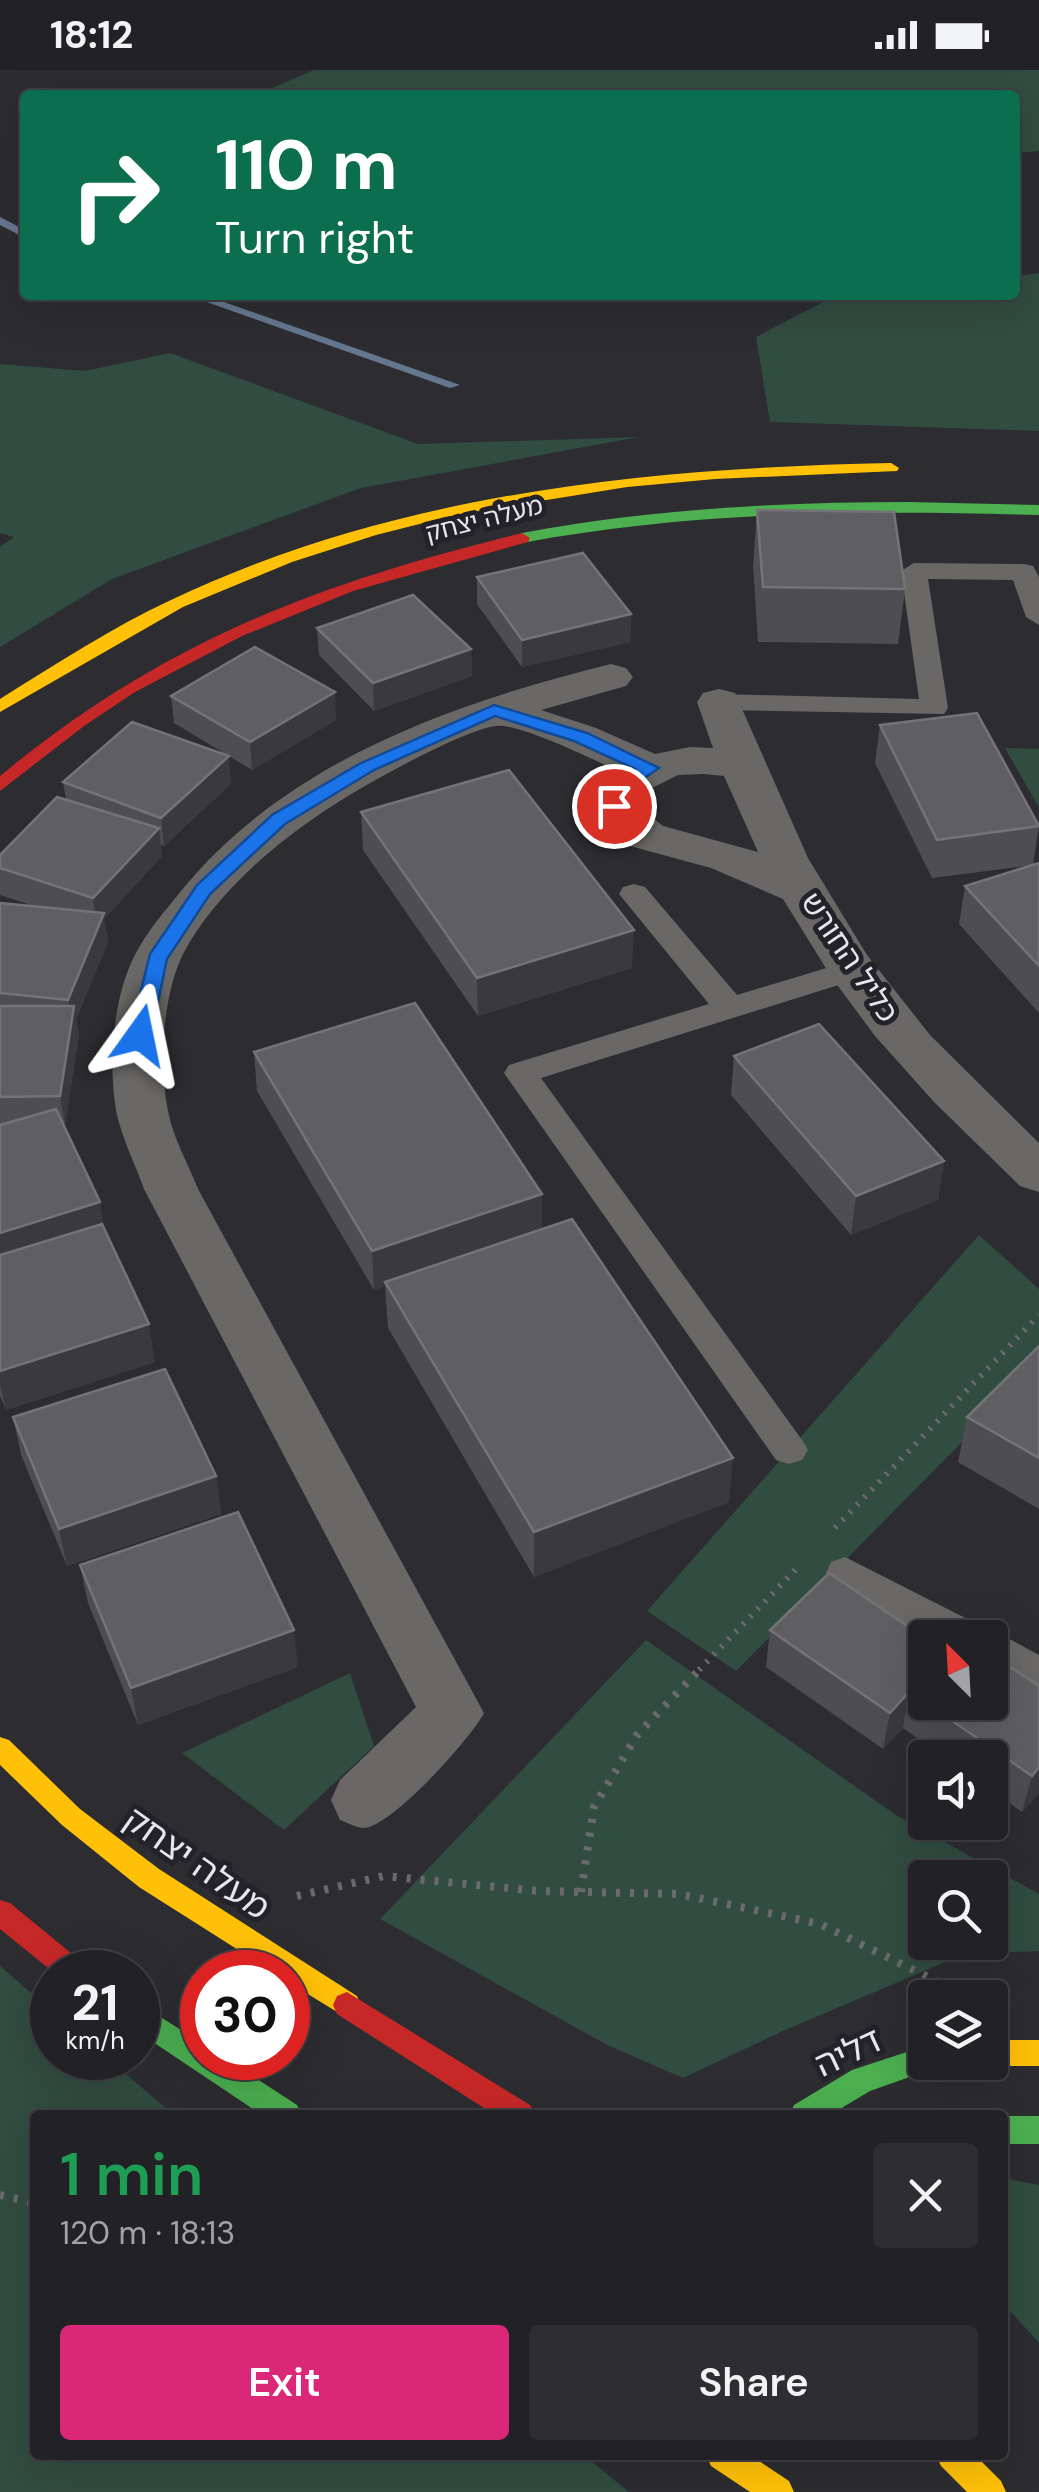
<!DOCTYPE html>
<meta charset="utf-8">
<style>
body{margin:0;font-family:"DM Sans","Noto Sans Hebrew",sans-serif;background:#2e2e32;color:#f1f3f6;height:100vh;display:flex;flex-direction:column;font-size:38px;white-space:nowrap}
*{box-sizing:border-box;margin:0}
p{font-size:32px;color:#a2a3a7}
.icon{flex:none;width:55px;height:55px;fill:none;stroke:currentColor;stroke-width:2;stroke-linecap:round;stroke-linejoin:round}
.map{position:relative;flex:1;overflow:hidden}
.side{position:absolute;left:30px;top:2040px;width:978px;height:350px;display:flex;flex-direction:column;background:#222125;border-radius:10px;box-shadow:0 10px 40px #0002,0 0 0 2px #3f3e42}
.side>*{flex:none}
.hud{position:absolute;left:20px;top:20px;width:1000px;height:210px;border-radius:10px;box-shadow:0 10px 40px #0002,0 0 0 2px #3f3e42;background:#0b6e4f;color:#fff;overflow:hidden}
.needle{width:65px;rotate:336deg}
.controls{position:absolute;left:908px;top:1550px;display:grid;gap:20px}
.controls a{display:grid;place-items:center;width:100px;height:100px;border-radius:10px;background:#222125;box-shadow:0 10px 40px #0002,0 0 0 2px #3f3e42;font-size:50px}
.speed{position:absolute;left:30px;top:1880px;display:flex;gap:20px;font-size:50px;font-weight:700;text-align:center}
.speed>*{display:grid;place-content:center;width:130px;height:130px;border-radius:50%;background:#222125;box-shadow:0 10px 40px #0002,0 0 0 2px #3f3e42;line-height:1}
.speed small{font-size:25px;font-weight:400}
.speed .limit{border:15px solid #d22;background:#fff;color:#111}
.pin{position:absolute;display:grid;place-items:center;width:85px;height:85px;color:#fff;margin:-42px;border:5px solid #fff;border-radius:50%;box-shadow:0 2px 10px #0007}
.me{position:absolute;width:110px;margin:-55px;rotate:12deg;stroke-linejoin:round;filter:drop-shadow(0 0 8px #0008)}
.turn{display:flex;align-items:center;gap:35px;height:210px;padding:0 30px;font-size:45px}
.turn .icon{width:130px;height:130px;stroke-width:2.5}
.turn b{display:block;font-size:70px;line-height:85px}
.round{display:grid;place-items:center;flex:none;width:105px;height:105px;border-radius:10px;background:#2e2e32}
.overview{display:flex;align-items:center;justify-content:space-between;height:170px;padding:0 30px}
h1{font-size:60px;font-weight:600;line-height:75px;color:#1e9e55}
.button{display:flex;gap:20px;margin-top:auto;padding:20px 30px}
.button a{flex:1;height:115px;border-radius:10px;background:#db2777;color:#fff;font-size:40px;font-weight:600;line-height:115px;text-align:center}
.button a+a{background:#2e2e32;color:#f1f3f6}
.status{display:flex;justify-content:space-between;align-items:center;height:70px;padding:0 50px;background:#222125;direction:ltr}
.status svg{height:28px;fill:currentColor}
.map>svg:first-child{display:block}
.green{fill:#314c40;fill-rule:evenodd}
.lines{fill:none;stroke-linecap:round;stroke-linejoin:round}
.stream{fill:#65778f;fill-rule:evenodd}
.path-far1{stroke:#6b6a6a;stroke-width:6;stroke-dasharray:2.5 8;stroke-linecap:butt}
.path{stroke:#6b6a6a;stroke-width:8;stroke-dasharray:4 10;stroke-linecap:butt}
.lane{fill:#6a6866;fill-rule:evenodd}
.street{fill:#6a6866;fill-rule:evenodd}
.fast{fill:#4caf50;fill-rule:evenodd}
.slow{fill:#ffc107;fill-rule:evenodd}
.jam{fill:#c62828;fill-rule:evenodd}
.wall{fill:#4e4d51}
.shaded-wall{fill:#3a393d}
.building{fill:#5f5e61;stroke:#747377;stroke-width:2.5}
.route{fill:#1a73e8;stroke:#114b97;stroke-width:2.5}
.labels{text-anchor:middle;dominant-baseline:central;stroke-width:10;stroke-linejoin:round;paint-order:stroke}
.far-street-label{font-size:25px;fill:#e7e6ec;stroke:#232129}
.street-label{font-size:30px;fill:#e7e6ec;stroke:#232129}
.near-street-label{font-size:35px;fill:#e7e6ec;stroke:#232129}
</style>
<div class="status"><b>18:12</b><svg viewBox="0 0 49 12"><path d="M0 12V9h3v3zM5 12V6h3v6zM10 12V3h3v9zM15 12V0h3v12zM26 1h20v11H26zM47 4h2v5h-2z"/></svg></div>
<div class="map">
<svg width="1039" height="2422" viewBox="0 0 1039 2422">
<rect width="100%" height="100%" fill="#2d2c31"/>
<!-- green -->
<path class="green" d="M314 0H1039V81L1015 83V25H256Z
M1039 203V361L770 352 756 267 827 230 864 225H1015V206Z
M170 283 418 374 639 367 361 418 112 509 0 577V477L14 467 0 463V294L85 301Z
M1005 678 1039 679V738Z
M979 1165 1039 1219V1294L736 1601 647 1541Z
M646 1570 896 1745 1039 1824V1881L964 1884 783 1961 683 2008 607 1975 380 1849ZM925 1808H990V1872H925Z
M350 1603 374 1676 284 1760 182 1683Z
M0 1896 52 1941V1988H107L174 2045H35V2385H584L629 2422H0Z
M1008 2109 1039 2115V2273L1003 2233 1002 2111Z"/>
<g class="lines">
<!-- stream -->
<path class="stream" d="M0 147 25 160V168L0 155Z
M187 225H204L460 315 450 318Z"/>
<!-- path-far1 -->
<path class="path-far1" d="M835 1458 1039 1245
M699 1600 799 1496"/>
<!-- path -->
<path class="path" d="M581 1822 594 1737 637 1665 702 1597
M297 1826 384 1806 539 1821 679 1824 820 1854 944 1915 961 1928
M0 2125 35 2133"/>
<!-- lane -->
<path class="lane" d="M914 493 1024 494 1033 496 1039 507V555L1026 547 1013 510 928 509 948 638 944 644 719 640 705 632 719 624 919 629 901 501Z
M634 814 645 817 737 925 853 890 864 893 869 900 864 907 541 1008 802 1370 808 1380 802 1390 789 1394 776 1390 504 1003 509 995 709 934 619 824 623 817Z
M845 1487 983 1557 986 1563 1004 1566 1039 1585V1621L990 1597V1568H932L831 1514 826 1503 831 1492Z"/>
<!-- street -->
<path class="street" d="M611 594 626 598 633 607 626 616 541 640 596 658 655 684 690 677 713 678 697 632 703 623 719 619 735 623 808 788 867 885 930 965 1039 1073V1122L1020 1116 935 1033 875 966 832 908 783 829 711 798 630 776 608 759 591 736 603 707 616 700C592 689 519 653 496 656 468 659 391 701 365 716 298 754 220 814 183 884 162 927 159 995 168 1041 173 1068 188 1093 198 1119L484 1643C471 1668 391 1758 363 1758 357 1758 346 1752 340 1750L331 1730 340 1710 416 1637 144 1119C135 1093 121 1067 116 1040 108 993 113 925 136 883 148 860 165 841 181 821 287 691 453 633 611 594ZM704 704 724 706 758 782 663 756 637 735 640 724 678 705Z"/>
<!-- fast -->
<path class="fast" d="M909 432 1039 435V445C865 440 694 441 522 473L514 468 522 463C651 439 778 432 909 432Z
M138 1933 202 1973V1988H225L297 2035 302 2045H262L138 1962Z
M925 1976V1992H938L935 1998 870 2021 830 2045H789L794 2035 852 2000Z
M1002 2046H1039V2074H1002Z"/>
<!-- slow -->
<path class="slow" d="M891 393 899 398 897 401 715 409 627 417 455 445 376 465 292 492 183 537 0 642V629C56 594 111 558 171 530 396 423 646 398 891 393Z
M0 1667 9 1670 80 1739 159 1799 357 1926 361 1935 357 1944 347 1948 288 1912V1902H273L139 1817 62 1755 0 1695Z
M990 1970H1039V1996H990L980 1992H990Z
M706 2385H750L789 2411 794 2422H750L711 2396Z
M936 2385H975L1001 2411 1006 2422H967L941 2396Z"/>
<!-- jam -->
<path class="jam" d="M522 463 530 468 528 472 353 521 242 566 135 622 84 656 0 721V706C163 571 319 513 522 463Z
M0 1830 10 1833 83 1893 87 1902H53L0 1859Z
M347 1922 530 2035 535 2045H495L337 1944 333 1935 337 1926Z"/>
</g>
<!-- wall -->
<path class="wall" d="M757 440 905 519 898 574 758 572 753 495Z
M477 507 631 544 630 572 522 597 477 534Z
M317 558 471 579 472 606 374 641 319 585Z
M171 626 336 650 252 700 174 653Z
M880 655 1039 755 1033 795 932 808 875 693Z
M63 712 231 714 164 776 161 775 162 786 104 849 108 872 76 949 79 964 65 1055H64L155 1292 6 1340 0 1326V833L37 837 0 825V785L66 729Z
M361 742 632 898 478 946 363 780Z
M1039 793V943L959 854 965 816Z
M254 982 542 1159 729 1432 534 1507 388 1258 385 1216 374 1220 257 1021Z
M734 986 944 1091 938 1130 851 1165 731 1025Z
M1039 1276V1439L958 1392 967 1347Z
M13 1347 216 1406 221 1444 67 1496 21 1385Z
M80 1495 298 1597 138 1655 88 1533Z
M829 1503 925 1632 1039 1616V1723L1022 1742 990 1719V1688H945L903 1658 883 1679 766 1597 770 1560Z"/>
<!-- shaded-wall -->
<path class="shaded-wall" d="M631 544 630 572 522 597V570Z
M471 579 472 606 374 641 373 613Z
M335 622 336 650 252 700 250 672Z
M229 686 231 714 164 776 161 748Z
M159 758 162 786 104 849 108 872 76 949 79 964 65 1055 60 1026 72 953 68 930 97 856 93 828Z
M634 860 632 898 478 946 477 908Z
M944 1091 938 1130 851 1165 856 1126Z
M542 1124V1163L385 1212V1216L374 1220 372 1181Z
M100 1132 107 1171 0 1204V1163Z
M149 1254 155 1292 6 1340 0 1314V1301Z
M733 1388 729 1432 534 1507V1462Z
M216 1406 221 1444 67 1496 59 1459Z
M294 1560 298 1597 138 1655 131 1618Z
M909 1622 903 1658 883 1679 890 1643Z
M1039 1697V1723L1022 1742 1032 1706Z"/>
<!-- building -->
<path class="building" d="M757 440 894 442 905 519 763 517Z
M583 483 631 544 522 570 477 507Z
M413 525 471 579 373 613 317 558Z
M255 577 335 622 250 672 171 626Z
M977 643 1039 756 937 770 880 655Z
M132 652 229 686 161 748 63 712Z
M509 700 634 860 477 908 361 742Z
M57 727 159 758 93 828 0 798V785Z
M1039 793V896L965 816Z
M0 833 104 843 68 930 0 923Z
M415 933 542 1124 372 1181 254 982Z
M0 936H74L60 1026 0 1027Z
M819 954 944 1091 856 1126 734 986Z
M56 1039 100 1132 0 1163V1055Z
M572 1149 733 1388 534 1462 385 1212Z
M102 1154 149 1254 0 1301V1185Z
M1039 1276V1388L967 1347Z
M165 1299 216 1406 59 1459 13 1347Z
M238 1442 294 1560 131 1618 80 1495Z
M829 1503 925 1568V1632L909 1622 890 1643 770 1560Z
M950 1557 966 1568H940Z
M990 1584 1039 1616V1697L1032 1706 925 1632H990Z"/>
<!-- route -->
<path class="route" d="M494 635 587 663 659 698 627 720 621 740H607L605 736 609 717 635 699 574 671 495 646 374 700 285 754 210 824 167 889 151 965 140 972 133 970 130 965 150 884 197 815 272 745 361 693Z"/>
<g class="labels">
<!-- far-street labels -->
<g class="far-street-label">
<text transform="translate(484 449) rotate(-14)">מעלה יצחק</text>
</g>
<!-- street labels -->
<g class="street-label">
<text transform="translate(850 887) rotate(56)">כליל החורש</text>
</g>
<!-- near-street labels -->
<g class="near-street-label">
<text transform="translate(197 1793) rotate(35)">מעלה יצחק</text>
<text transform="translate(848 1982) rotate(-25)">דליה</text>
</g>
</g>
</svg>
<div class="controls">
<a><svg class="needle" viewBox="-14 -14 28 28"><path d="M0-13l5 13h-10z" fill="#e53935"/><path d="M0 13l5-13h-10z" fill="#a2a3a7"/></svg></a>
<a><svg class="icon" aria-label="sound" viewBox="0 0 24 24"><path d="M4 9h4l5-4v14l-5-4H4zM17 9q2 3 0 6"/></svg></a>
<a><svg class="icon" aria-label="search" viewBox="0 0 24 24"><circle cx="10" cy="10" r="6"/><path d="M15 15l6 6"/></svg></a>
<a><svg class="icon" aria-label="layers" viewBox="0 0 24 24"><path d="M12 4l9 5-9 5-9-5zM3 14l9 5 9-5"/></svg></a>
</div>
<div class="speed"><div>21<small>km/h</small></div><div class="limit">30</div></div>
<div class="pin" style="left:614px;top:736px;background:#d93025"><svg class="icon" aria-label="arrive" viewBox="0 0 24 24"><path d="M6 21V4h12l-3 4 3 4H6"/></svg></div>
<svg class="me" style="left:140px;top:965px" viewBox="-20 -20 40 40"><path d="M0-17L14 15 0 8-14 15z" fill="#1a73e8" stroke="#fff" stroke-width="4"/></svg>
<div class="hud">
<div class="turn"><svg class="icon" aria-label="right" viewBox="0 0 24 24"><path d="M7 20v-9h11M14 6l5 5-5 5"/></svg><div><b>110 m</b>Turn right</div></div>
</div>
<section class="side">
<div class="overview"><div><h1>1 min</h1><p>120 m · 18:13</p></div><a class="round"><svg class="icon" aria-label="close" viewBox="0 0 24 24"><path d="M6 6l12 12M18 6L6 18"/></svg></a></div>
<div class="button"><a>Exit</a><a>Share</a></div>
</section>
</div>
